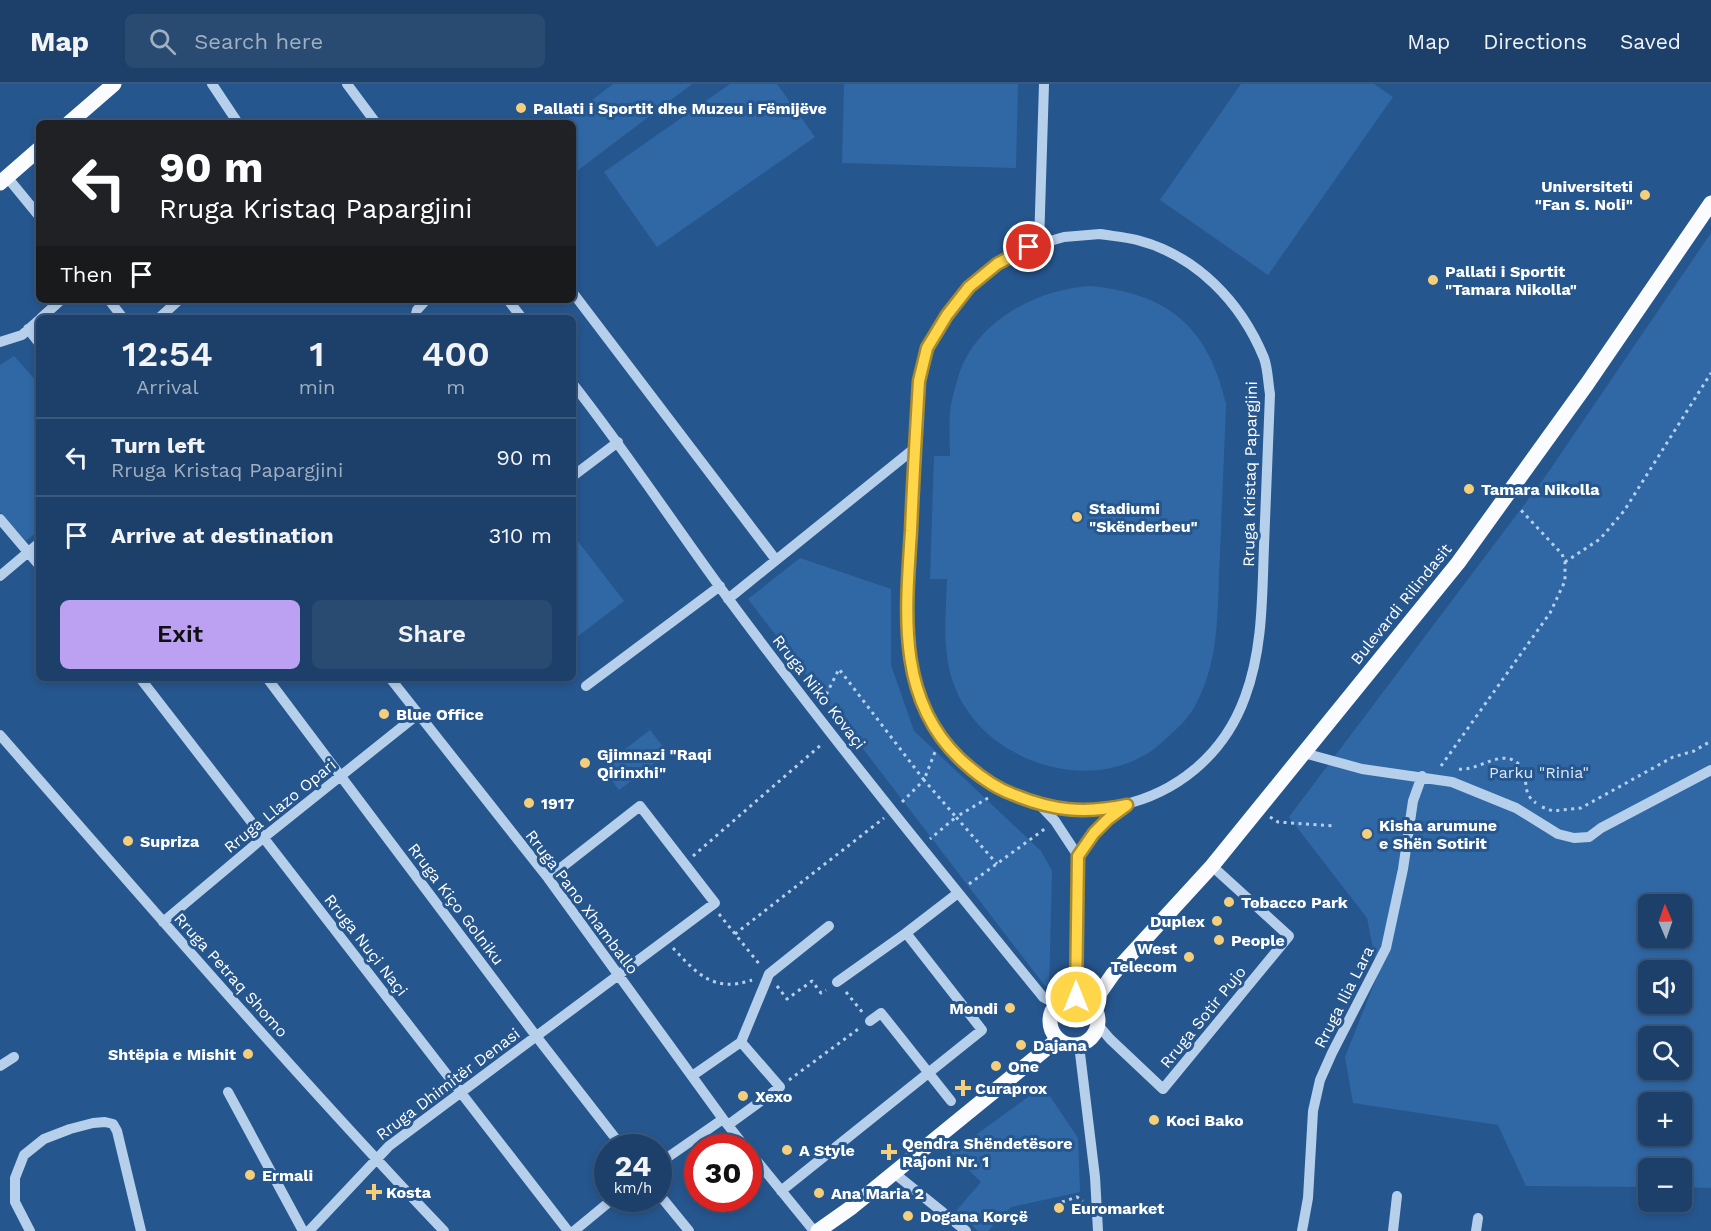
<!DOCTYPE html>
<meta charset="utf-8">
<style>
body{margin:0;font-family:"Work Sans",sans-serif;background:#294b72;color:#f1f3f6;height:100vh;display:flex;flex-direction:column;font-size:22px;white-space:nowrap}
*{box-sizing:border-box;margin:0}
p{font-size:20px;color:#a0afc1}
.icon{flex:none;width:33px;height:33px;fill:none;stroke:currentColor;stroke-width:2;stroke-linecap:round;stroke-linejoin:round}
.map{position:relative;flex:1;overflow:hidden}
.drawer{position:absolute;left:36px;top:231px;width:540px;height:366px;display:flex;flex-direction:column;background:#1c406a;border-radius:9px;box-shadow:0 3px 9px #0003,0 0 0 2px #3a597e}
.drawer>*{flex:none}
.guide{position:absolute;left:36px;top:36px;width:540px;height:183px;border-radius:9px;box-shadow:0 3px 9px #0003,0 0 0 2px #3a597e;background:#202124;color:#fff;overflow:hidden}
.needle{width:39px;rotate:358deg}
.controls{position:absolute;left:1638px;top:810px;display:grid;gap:12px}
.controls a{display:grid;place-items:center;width:54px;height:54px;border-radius:9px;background:#1c406a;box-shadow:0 3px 9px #0003,0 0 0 2px #3a597e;font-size:30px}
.speed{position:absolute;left:594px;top:1050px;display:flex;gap:12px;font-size:30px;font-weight:700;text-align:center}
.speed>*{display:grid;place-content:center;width:78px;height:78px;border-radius:50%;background:#1c406a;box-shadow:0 3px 9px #0003,0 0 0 2px #3a597e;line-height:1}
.speed small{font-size:15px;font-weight:400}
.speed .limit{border:9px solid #d22;background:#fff;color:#111}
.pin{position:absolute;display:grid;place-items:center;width:51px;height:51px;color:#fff;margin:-26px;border:3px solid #fff;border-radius:50%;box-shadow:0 2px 6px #0007}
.me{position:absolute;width:66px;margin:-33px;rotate:0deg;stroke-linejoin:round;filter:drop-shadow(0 0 4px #0008)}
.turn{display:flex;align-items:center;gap:21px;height:126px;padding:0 24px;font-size:27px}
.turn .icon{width:78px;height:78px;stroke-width:2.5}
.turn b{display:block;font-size:42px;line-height:51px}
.then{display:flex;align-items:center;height:57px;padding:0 24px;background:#0003;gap:12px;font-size:22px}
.eta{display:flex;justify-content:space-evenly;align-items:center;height:102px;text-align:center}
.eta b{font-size:36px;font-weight:600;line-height:42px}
.cta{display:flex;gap:12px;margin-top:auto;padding:12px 24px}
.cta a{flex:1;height:69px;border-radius:9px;background:#bca0f2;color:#111;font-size:24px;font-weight:600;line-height:69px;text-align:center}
.cta a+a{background:#294b72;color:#f1f3f6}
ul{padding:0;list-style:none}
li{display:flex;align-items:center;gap:18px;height:78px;padding:0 24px;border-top:2px solid #3a597e}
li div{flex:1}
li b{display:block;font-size:22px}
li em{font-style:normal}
header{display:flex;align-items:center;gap:36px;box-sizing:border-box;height:84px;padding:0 30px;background:#1c406a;border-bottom:2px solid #3a597e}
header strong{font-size:28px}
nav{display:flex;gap:33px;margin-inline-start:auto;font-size:21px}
.search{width:420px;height:54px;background:#294b72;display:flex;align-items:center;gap:15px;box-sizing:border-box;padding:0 21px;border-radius:9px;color:#a0afc1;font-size:22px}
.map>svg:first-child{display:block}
.green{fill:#3068a6;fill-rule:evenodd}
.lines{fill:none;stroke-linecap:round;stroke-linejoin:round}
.path{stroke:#b6cfeb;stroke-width:3;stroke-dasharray:3 4.5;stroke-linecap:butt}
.minor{stroke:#b6cfeb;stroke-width:10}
.major{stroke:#fafcff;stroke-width:15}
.route-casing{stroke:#a68a30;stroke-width:15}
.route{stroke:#ffd54a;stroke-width:10}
.poi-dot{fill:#f4ce7a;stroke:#26568e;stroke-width:2}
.labels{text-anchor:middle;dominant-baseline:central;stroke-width:6;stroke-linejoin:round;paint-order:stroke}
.poi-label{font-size:16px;font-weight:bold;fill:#fff;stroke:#26568e;text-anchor:start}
.street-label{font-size:16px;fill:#fff;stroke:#26568e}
.park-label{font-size:16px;fill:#dae9f8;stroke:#26568e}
</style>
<header>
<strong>Map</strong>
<div class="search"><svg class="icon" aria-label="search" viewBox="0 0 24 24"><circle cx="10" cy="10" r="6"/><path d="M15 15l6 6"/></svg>Search here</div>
<nav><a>Map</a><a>Directions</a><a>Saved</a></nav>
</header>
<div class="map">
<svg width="1711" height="1147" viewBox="0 0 1711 1147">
<rect width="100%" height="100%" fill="#26568e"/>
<!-- green -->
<path class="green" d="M613 0H692L573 90V39H562Z
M730 0H777L815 53 657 163 604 88Z
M844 0H1018L1016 84 842 79Z
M1241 0H1374L1393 13 1268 191 1160 116Z
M1711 149V1104L1682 1103V1084H1648V1103L1526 1102 1498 1041 1353 1019 1345 973 1378 890 1367 834 1289 733 1545 393ZM1648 820H1682V854H1648ZM1648 886H1682V920H1648ZM1648 952H1682V986H1648ZM1648 1018H1682V1052H1648Z
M1091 202C1169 210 1208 243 1226 320 1224 370 1222 420 1220 470 1217 521 1221 573 1196 620 1190 632 1180 642 1170 651 1161 659 1152 668 1141 673 1083 705 999 678 965 623 939 581 946 541 947 495H930L934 372H950C950 354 948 333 952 316 955 304 958 291 963 280 985 232 1041 205 1091 202Z
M14 272 39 300V446L26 457 0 428V281Z
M573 451 624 517 573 556Z
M800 474 891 505V581L914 647 1041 767 1052 787 1049 907 748 515Z
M650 646 668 669 619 706 602 683Z
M1043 1002 1078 1054 1080 1108 1011 1123 988 1147H978L956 1127 981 1098 951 1069Z"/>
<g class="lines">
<!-- path -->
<path class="path" d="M1565 478 1600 455 1624 427 1711 289
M823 617 839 585 924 696 935 668
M1441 682 1550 529 1565 497V478L1562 470 1518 423
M1459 685C1479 688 1505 660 1522 684 1529 695 1521 709 1536 719
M988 714 956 733 997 780
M902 718 924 696 956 733 930 755
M1542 723 1553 727 1581 724 1673 673 1694 667 1711 657
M1270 733 1278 738 1334 742
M693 772 822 660
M969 800 1046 744
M719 830 760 881
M735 850 884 734
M673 864C697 890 714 909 752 896
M777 902 787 915 812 897 821 909 826 906
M846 908 863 929
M789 996 861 943
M1062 1118 1077 1113 1083 1117"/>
<!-- minor -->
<path class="minor" d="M212 0 238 39
M347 0 376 39
M7 93 39 132
M1100 150C1112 152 1125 153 1137 156 1196 171 1241 218 1264 274 1268 285 1268 299 1270 310 1268 361 1266 412 1264 462 1262 513 1263 565 1245 613 1202 732 1050 762 961 676 939 655 923 630 915 600 903 551 908 499 911 449 913 398 916 348 919 297L927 264 947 231 969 203 997 180 1029 163 1064 153Z
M1039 160 1044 0
M573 209 776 476
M109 216 123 234
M508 216 522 234
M41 234 61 216
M159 234 179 216
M415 234 417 226 426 216
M28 245 39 259
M0 258 22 251 39 236
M573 300C628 370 677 445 730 517 830 652 937 783 1043 913L1056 920
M573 392 618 358
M0 435 39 481
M0 492 39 459
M728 515 915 364
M140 594 568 1147
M267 594 536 952 623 1064
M390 594 548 794 723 1035 746 1064
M586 602 720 502
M0 651C146 818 291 986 444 1147
M1304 669 1362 685 1452 698 1516 724 1558 750 1574 754 1589 753 1601 744 1711 686
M1040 721 1055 737 1078 772 1076 913
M1078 772C1091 753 1103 738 1122 724
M163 838 263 754 417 631
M837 898 906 849 958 809
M870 937 881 929 951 1017
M1098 941 1110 955 1163 1005 1289 852 1212 782
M1079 961 1095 1093 1098 1147
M0 982 14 973
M692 992 741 958 769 890 829 842
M228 1008 303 1147
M728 1041 780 1003 741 958
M748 1066 814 1147
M658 1080 723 1035
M894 1089 966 1147
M781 1107 982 946 906 849
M658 1109 689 1147
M30 1147 15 1118V1094L24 1071 44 1055 70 1045 93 1039 105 1038 113 1040 117 1047 141 1147
M309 1147 389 1062 715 819 640 722 548 794
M574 1147 614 1114
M1302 1147 1308 1114 1313 1027 1320 996 1332 969 1386 864 1403 785 1413 717 1422 692
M1393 1147 1397 1112
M1476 1147 1478 1134"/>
<!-- major -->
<path class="major" d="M69 39 114 0
M0 99 39 65
M1050 937a24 24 0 1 1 48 0a24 24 0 1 1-48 0Z
M1092 920 1113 890 1212 782 1458 479 1587 300 1711 119
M818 1147 852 1123 1057 956"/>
</g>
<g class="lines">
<!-- route casing -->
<g class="route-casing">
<path id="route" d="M1029 163 997 180 969 203 947 231 927 264 919 297C916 347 913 397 911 447 906 527 896 613 959 674 975 689 991 702 1012 710 1053 727 1084 730 1127 721L1108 735 1094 749 1078 772 1076 913"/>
</g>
<!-- route -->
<use href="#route" class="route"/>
</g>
<!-- markers -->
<g class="poi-dot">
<circle cx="521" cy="24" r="6"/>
<circle cx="1645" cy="111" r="6"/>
<circle cx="1433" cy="196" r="6"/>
<circle cx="1469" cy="405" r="6"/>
<circle cx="1077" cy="433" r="6"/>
<circle cx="384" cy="630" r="6"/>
<circle cx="585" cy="679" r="6"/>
<circle cx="529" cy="719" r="6"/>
<circle cx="1367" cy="750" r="6"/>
<circle cx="128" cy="757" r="6"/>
<circle cx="1229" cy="818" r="6"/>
<circle cx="1217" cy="837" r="6"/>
<circle cx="1219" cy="856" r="6"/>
<circle cx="1189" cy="873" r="6"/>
<circle cx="1010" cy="924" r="6"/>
<circle cx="1021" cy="961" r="6"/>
<circle cx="248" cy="970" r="6"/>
<circle cx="996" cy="982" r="6"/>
<path d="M960 995h6v6h6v6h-6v6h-6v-6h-6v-6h6z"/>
<circle cx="743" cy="1012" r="6"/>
<circle cx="1154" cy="1036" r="6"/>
<circle cx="787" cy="1066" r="6"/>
<path d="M886 1059h6v6h6v6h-6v6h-6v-6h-6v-6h6z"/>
<circle cx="250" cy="1091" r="6"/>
<path d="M371 1099h6v6h6v6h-6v6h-6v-6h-6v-6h6z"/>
<circle cx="819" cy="1109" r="6"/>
<circle cx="1059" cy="1124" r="6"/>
<circle cx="908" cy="1132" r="6"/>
</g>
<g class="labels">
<!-- poi labels -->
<g class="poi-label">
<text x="533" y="24">Pallati i Sportit dhe Muzeu i Fëmijëve</text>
<text x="1633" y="102" text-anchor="end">Universiteti<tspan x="1633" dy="18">"Fan S. Noli"</tspan></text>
<text x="1445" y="187">Pallati i Sportit<tspan x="1445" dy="18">"Tamara Nikolla"</tspan></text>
<text x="1481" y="405">Tamara Nikolla</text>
<text x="1089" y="424">Stadiumi<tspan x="1089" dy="18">"Skënderbeu"</tspan></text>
<text x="396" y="630">Blue Office</text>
<text x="597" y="670">Gjimnazi "Raqi<tspan x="597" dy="18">Qirinxhi"</tspan></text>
<text x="541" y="719">1917</text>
<text x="1379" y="741">Kisha arumune<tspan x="1379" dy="18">e Shën Sotirit</tspan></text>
<text x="140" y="757">Supriza</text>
<text x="1241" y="818">Tobacco Park</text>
<text x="1205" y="837" text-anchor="end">Duplex</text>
<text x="1231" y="856">People</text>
<text x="1177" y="864" text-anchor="end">West<tspan x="1177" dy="18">Telecom</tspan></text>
<text x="998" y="924" text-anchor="end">Mondi</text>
<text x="1033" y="961">Dajana</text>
<text x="236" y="970" text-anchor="end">Shtëpia e Mishit</text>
<text x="1008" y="982">One</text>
<text x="975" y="1004">Curaprox</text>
<text x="755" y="1012">Xexo</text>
<text x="1166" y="1036">Koci Bako</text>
<text x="902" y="1059">Qendra Shëndetësore<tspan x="902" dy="18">Rajoni Nr. 1</tspan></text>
<text x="799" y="1066">A Style</text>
<text x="262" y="1091">Ermali</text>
<text x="386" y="1108">Kosta</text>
<text x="831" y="1109">Ana Maria 2</text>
<text x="1071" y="1124">Euromarket</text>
<text x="920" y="1132">Dogana Korçë</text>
</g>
<!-- street labels -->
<g class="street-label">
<text transform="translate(1250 390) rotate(-89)">Rruga Kristaq Papargjini</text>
<text transform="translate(1401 520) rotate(-51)">Bulevardi Rilindasit</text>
<text transform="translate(819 608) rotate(52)">Rruga Niko Kovaçi</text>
<text transform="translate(280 722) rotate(-39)">Rruga Llazo Opari</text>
<text transform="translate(582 818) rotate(53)">Rruga Pano Xhamballo</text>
<text transform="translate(456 820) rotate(53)">Rruga Kiço Golniku</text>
<text transform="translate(366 861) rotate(52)">Rruga Nuçi Naçi</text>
<text transform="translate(231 891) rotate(48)">Rruga Petraq Shomo</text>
<text transform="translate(1344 913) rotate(-63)">Rruga Ilia Lara</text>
<text transform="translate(1203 933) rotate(-51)">Rruga Sotir Pujo</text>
<text transform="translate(448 1000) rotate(-37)">Rruga Dhimitër Denasi</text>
</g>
<!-- park labels -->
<g class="park-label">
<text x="1539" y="688">Parku "Rinia"</text>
</g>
</g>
</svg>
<div class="controls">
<a><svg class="needle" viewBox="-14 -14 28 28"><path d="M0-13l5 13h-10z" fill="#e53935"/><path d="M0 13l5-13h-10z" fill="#a0afc1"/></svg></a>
<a><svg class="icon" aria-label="sound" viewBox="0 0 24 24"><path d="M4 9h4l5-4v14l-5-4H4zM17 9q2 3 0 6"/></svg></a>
<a><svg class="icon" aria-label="search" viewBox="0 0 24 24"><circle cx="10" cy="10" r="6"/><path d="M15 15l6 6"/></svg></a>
<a>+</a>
<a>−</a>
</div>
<div class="speed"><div>24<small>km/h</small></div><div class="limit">30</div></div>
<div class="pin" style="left:1029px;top:163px;background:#d93025"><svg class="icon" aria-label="arrive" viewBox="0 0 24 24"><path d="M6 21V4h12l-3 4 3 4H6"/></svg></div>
<svg class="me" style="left:1076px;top:913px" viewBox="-20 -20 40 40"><circle r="17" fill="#ffd54a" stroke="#fff" stroke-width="3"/><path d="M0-11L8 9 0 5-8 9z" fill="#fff"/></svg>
<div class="guide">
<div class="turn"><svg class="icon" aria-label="left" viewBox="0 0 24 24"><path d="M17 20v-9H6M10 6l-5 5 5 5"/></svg><div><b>90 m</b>Rruga Kristaq Papargjini</div></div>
<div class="then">Then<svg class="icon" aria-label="arrive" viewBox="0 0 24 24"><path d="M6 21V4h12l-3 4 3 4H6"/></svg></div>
</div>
<section class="drawer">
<div class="eta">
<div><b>12:54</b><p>Arrival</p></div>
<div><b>1</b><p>min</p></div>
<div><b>400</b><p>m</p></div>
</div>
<ul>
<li><svg class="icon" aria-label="left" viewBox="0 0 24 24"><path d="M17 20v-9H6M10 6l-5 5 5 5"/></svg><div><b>Turn left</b><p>Rruga Kristaq Papargjini</p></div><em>90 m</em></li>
<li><svg class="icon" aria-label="arrive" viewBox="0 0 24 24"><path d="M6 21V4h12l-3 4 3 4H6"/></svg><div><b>Arrive at destination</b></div><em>310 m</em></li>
</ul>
<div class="cta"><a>Exit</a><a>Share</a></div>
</section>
</div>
